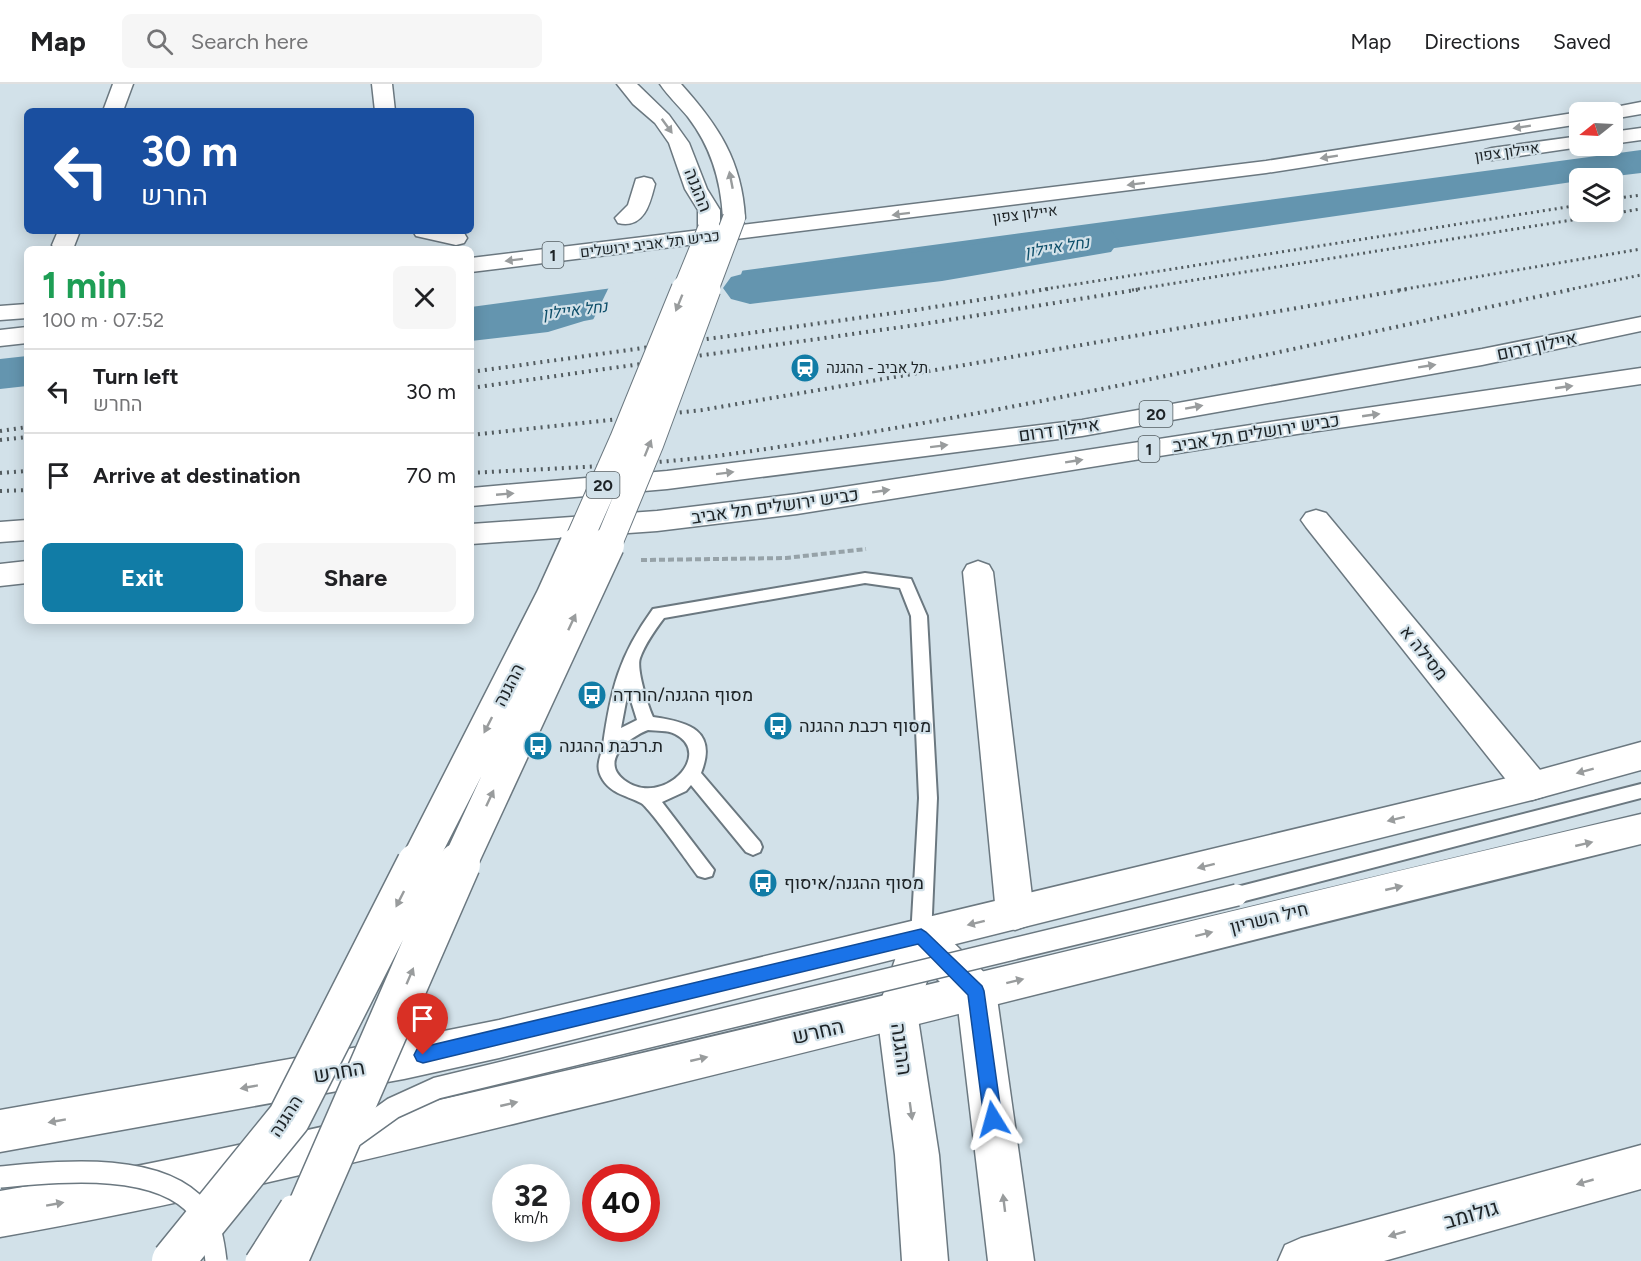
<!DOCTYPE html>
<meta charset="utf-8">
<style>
body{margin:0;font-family:Figtree,Heebo,sans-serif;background:#f6f6f6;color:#202124;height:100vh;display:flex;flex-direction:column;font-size:22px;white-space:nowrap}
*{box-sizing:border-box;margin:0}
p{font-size:20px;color:#757577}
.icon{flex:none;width:33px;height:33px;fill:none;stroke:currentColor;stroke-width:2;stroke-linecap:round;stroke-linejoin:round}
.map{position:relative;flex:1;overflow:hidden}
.side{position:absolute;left:24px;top:162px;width:450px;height:378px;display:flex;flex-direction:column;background:#fff;border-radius:9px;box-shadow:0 3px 15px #0003}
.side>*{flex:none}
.hud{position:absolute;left:24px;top:24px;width:450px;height:126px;border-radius:9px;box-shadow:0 3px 15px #0003;background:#1a4fa0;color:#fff;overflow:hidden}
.needle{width:39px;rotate:252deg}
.tools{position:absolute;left:1569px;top:18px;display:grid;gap:12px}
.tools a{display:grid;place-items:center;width:54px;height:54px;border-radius:9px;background:#fff;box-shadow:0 3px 15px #0003;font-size:30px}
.speed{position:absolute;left:492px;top:1080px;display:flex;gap:12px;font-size:30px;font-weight:700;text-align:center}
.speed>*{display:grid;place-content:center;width:78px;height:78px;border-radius:50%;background:#fff;box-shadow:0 3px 15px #0003;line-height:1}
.speed small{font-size:15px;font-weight:400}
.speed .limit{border:9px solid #d22;background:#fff;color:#111}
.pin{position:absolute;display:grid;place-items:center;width:51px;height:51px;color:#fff;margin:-62px -26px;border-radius:50% 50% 50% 0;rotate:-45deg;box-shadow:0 0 6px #0007}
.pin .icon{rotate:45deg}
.me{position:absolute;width:66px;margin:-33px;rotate:352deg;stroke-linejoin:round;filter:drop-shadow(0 0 4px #0008)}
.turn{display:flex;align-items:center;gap:21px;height:126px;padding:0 18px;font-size:27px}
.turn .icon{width:78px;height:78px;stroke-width:2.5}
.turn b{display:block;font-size:42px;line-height:51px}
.round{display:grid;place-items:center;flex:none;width:63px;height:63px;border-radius:9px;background:#f6f6f6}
.overview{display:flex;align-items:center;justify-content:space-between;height:102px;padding:0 18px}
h1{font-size:36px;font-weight:700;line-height:45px;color:#1e9e55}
.primary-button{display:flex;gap:12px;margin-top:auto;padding:12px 18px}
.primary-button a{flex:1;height:69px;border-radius:9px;background:#117ca6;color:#fff;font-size:24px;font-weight:700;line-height:69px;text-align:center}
.primary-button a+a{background:#f6f6f6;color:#202124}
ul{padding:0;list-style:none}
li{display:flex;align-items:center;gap:18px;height:84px;padding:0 18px;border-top:2px solid #e0e0e0}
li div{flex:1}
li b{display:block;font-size:22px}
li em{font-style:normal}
header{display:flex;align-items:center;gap:36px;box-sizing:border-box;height:84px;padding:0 30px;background:#fff;border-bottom:2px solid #e0e0e0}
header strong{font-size:28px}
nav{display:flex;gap:33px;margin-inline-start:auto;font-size:21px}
.search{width:420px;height:54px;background:#f6f6f6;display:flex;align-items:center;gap:15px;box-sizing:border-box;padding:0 21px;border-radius:9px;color:#757577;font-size:22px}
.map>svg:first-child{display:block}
.water{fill:#6495af}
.pier{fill:#d2e1e9}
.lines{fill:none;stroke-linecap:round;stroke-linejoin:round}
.river{fill:#6495af;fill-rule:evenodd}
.service-casing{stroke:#6b7880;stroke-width:4}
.minor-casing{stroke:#6b7880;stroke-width:3}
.tertiary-casing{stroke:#6b7880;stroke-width:3}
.secondary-casing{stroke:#6b7880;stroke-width:3}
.motorway-casing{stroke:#6b7880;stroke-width:3}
.path{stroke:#96a2a8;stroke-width:4;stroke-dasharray:6 3;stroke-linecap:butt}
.service{fill:#fff;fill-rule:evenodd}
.minor{fill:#fff;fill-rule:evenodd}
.tertiary{fill:#fff;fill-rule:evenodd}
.secondary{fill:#fff;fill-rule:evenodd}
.motorway{fill:#fff;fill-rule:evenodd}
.rail-far1{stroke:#535c60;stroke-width:3;stroke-dasharray:2 4;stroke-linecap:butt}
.rail{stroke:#535c60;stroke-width:4;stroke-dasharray:2 5;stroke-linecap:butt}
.service-bridge-casing{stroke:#6b7880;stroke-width:24;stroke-linecap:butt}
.tertiary-bridge-far3-casing{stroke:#6b7880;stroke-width:24;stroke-linecap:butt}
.tertiary-bridge-far2-casing{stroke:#6b7880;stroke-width:29;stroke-linecap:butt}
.tertiary-bridge-far1-casing{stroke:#6b7880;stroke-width:37;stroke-linecap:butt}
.tertiary-bridge-casing{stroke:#6b7880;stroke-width:45;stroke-linecap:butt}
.service-bridge{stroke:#fff;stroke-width:21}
.tertiary-bridge-far3{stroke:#fff;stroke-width:22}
.tertiary-bridge-far2{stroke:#fff;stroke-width:27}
.tertiary-bridge-far1{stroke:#fff;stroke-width:34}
.tertiary-bridge{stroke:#fff;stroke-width:42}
.oneway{fill:#999c9d}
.route{fill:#1a73e8;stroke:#114b97;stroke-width:1.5}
.labels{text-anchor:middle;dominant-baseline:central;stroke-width:4.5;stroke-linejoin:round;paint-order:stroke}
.far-street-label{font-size:15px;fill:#1d2326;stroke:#d2e1e9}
.far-poi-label{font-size:15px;fill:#1d2326;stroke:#d2e1e9;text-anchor:start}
.far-water-label{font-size:16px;font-style:italic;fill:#0e4f6a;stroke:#d2e1e9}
.shield{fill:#d2e1e9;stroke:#535c60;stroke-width:1.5}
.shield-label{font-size:16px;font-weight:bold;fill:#1d2326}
.street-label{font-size:18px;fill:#1d2326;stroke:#d2e1e9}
.poi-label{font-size:18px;fill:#1d2326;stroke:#d2e1e9;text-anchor:start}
.near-street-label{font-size:21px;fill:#1d2326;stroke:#d2e1e9}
</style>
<header>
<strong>Map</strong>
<div class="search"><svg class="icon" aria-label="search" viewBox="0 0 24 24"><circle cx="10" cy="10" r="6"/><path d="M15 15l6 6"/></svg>Search here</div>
<nav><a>Map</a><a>Directions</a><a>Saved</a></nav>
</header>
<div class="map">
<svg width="1641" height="1177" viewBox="0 0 1641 1177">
<rect width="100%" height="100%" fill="#d2e1e9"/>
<!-- water -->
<path class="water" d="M1641 66V89L1599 94H1580L1579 97 1094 167 997 177 992 171 696 216 584 237 548 248 471 257V223Z
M27 272V302L0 305V275Z"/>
<!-- pier -->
<path class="pier" d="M744 182 733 213 592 238 610 201Z"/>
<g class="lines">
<!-- river -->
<path class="river" d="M1093 142 1111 146 1119 157 1111 168 942 197 750 220 731 215 723 204 731 193 750 188 942 165Z"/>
<!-- service casing -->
<g class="service-casing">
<path id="service" d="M865 489 911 495 927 532 937 714 931 853 928 859 921 862 914 859 911 853 919 714 911 532 900 504 865 499 664 534C655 546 645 560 640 574 636 585 648 622 653 633 688 638 718 646 701 689L760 758 762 763 760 768 753 771 746 768 691 701 686 707 662 718 714 786 712 792 705 794 698 792C689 780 649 723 641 719 628 712 612 710 603 696 594 682 601 674 603 661 611 605 619 572 653 525ZM628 607 637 636 621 644ZM648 646C656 647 668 646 675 650 715 670 662 725 624 696 599 677 629 653 648 646Z
M1641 700V714L1237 819 1230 817 1227 811 1230 805 1237 803Z"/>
</g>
<!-- minor casing -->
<g class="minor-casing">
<path id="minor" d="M113 0H133L123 27H103Z
M372 0H392L395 27H375Z
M644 93 652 95 655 100C650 120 644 145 618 139L615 134 628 121 636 95Z
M58 147H80L73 165H55L52 161Z
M413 147 464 149 467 154 464 159 456 161 416 152Z
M1316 426 1326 429 1545 692 1550 702 1545 712 1532 716 1519 712 1306 443 1301 436 1306 429Z
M978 477 989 481 993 488 1034 829 1029 841 1015 846 1001 841 996 829 963 488 967 481Z
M1641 1061V1105L1384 1177H1278L1285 1161 1301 1154Z"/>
</g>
<!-- tertiary casing -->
<g class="tertiary-casing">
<path id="tertiary" d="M617 0H637L669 31 689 59 707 105 720 126V145L717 150 709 152 701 150 698 145V126L685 105 669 59 655 39 633 20Z
M660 0H681C718 41 742 77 745 134L742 139 734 141 726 139 723 134C721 96 711 63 688 33 679 22 668 12 660 0Z
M921 836 935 841 990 894 996 907 1034 1177H988L957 915 930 888 917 928 939 1071 948 1177H902L895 1071 877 928 907 841Z"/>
</g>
<!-- secondary casing -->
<g class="secondary-casing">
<path id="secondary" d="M1641 658V686L1532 716 499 974 404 995 0 1068V1026L404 955 499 936 1532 688Z
M1641 730V760C1298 843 956 932 612 1016 409 1065 206 1117 0 1153V1107C203 1073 403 1024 604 978 950 897 1295 810 1641 730Z"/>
</g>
<!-- motorway casing -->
<g class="motorway-casing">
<path id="motorway" d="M1641 18V30L1612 35V28H1602L1605 25Z
M1580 28H1582H1580V40L1266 89 471 188V174L1266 77Z
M1641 44V56L1612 60V48Z
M1580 52V62H1587L1492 76 1485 74 1481 70 1485 66 1492 64Z
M27 220V234L0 236V222Z
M1641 233V247L1482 281 1082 352 667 405 471 422V404L667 387 1082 336 1482 265Z
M27 243V259L0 262V246Z
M1641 284V300L1297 350 797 430 657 447 471 460V440L657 427 797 410 1297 334Z
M27 436V456L0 458V438Z
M27 477V499L0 502V480Z"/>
</g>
<!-- path -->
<path class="path" d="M641 476 786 474 866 465"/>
<!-- service -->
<use href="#service" class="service"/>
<!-- minor -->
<use href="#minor" class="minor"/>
<!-- tertiary -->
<use href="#tertiary" class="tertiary"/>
<!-- secondary -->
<use href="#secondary" class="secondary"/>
<!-- motorway -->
<use href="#motorway" class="motorway"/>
<!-- rail-far1 -->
<path class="rail-far1" d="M1612 115 1641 111
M1039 206 1580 121
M1132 206 1641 125
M1399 206 1641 165
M1567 206 1641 191"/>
<!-- rail -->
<path class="rail" d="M471 288 915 226 1048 205
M471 304 923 240 1142 205
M0 347 27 343
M471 351 702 326 1408 205
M0 356 27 353
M0 389 27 387
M471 389C555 384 640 382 724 371 1009 331 1292 264 1574 205
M0 407 27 406"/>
<!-- service-bridge casing -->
<g class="service-bridge-casing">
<path id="service-bridge" d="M354 1052 393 1024 437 1004 1237 811
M0 1093C57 1088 158 1076 199 1125 211 1139 214 1160 216 1177
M256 1177 291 1122"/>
</g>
<!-- tertiary-bridge-far3 casing -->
<g class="tertiary-bridge-far3-casing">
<path id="tertiary-bridge-far3" d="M684 206 709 145
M707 206 734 134"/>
</g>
<!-- tertiary-bridge-far2 casing -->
<g class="tertiary-bridge-far2-casing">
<path id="tertiary-bridge-far2" d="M576 463 623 357 685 205
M607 463 650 359 707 205"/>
</g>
<!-- tertiary-bridge-far1 casing -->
<g class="tertiary-bridge-far1-casing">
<path id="tertiary-bridge-far1" d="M417 781 553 514 577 461
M459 781 607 461"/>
</g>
<!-- tertiary-bridge casing -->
<g class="tertiary-bridge-casing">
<path id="tertiary-bridge" d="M173 1177 289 1034 418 780
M286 1177 459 780"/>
</g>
<!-- service-bridge -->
<use href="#service-bridge" class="service-bridge"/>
<!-- tertiary-bridge-far3 -->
<use href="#tertiary-bridge-far3" class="tertiary-bridge-far3"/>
<!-- tertiary-bridge-far2 -->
<use href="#tertiary-bridge-far2" class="tertiary-bridge-far2"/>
<!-- tertiary-bridge-far1 -->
<use href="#tertiary-bridge-far1" class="tertiary-bridge-far1"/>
<!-- tertiary-bridge -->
<use href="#tertiary-bridge" class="tertiary-bridge"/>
</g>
<!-- one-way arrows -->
<defs><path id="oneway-solid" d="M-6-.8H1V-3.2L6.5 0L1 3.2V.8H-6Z" transform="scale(1.5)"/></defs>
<g class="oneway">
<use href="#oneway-solid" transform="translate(667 42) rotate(54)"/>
<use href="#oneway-solid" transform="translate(1522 43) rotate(171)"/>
<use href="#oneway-solid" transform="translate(1329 73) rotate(171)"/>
<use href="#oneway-solid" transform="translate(731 96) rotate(-101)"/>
<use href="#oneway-solid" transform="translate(1136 100) rotate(173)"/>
<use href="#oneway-solid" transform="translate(901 130) rotate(173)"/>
<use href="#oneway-solid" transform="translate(514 176) rotate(173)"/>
<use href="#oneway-solid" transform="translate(679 219) rotate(112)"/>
<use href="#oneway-solid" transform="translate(1427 282) rotate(-9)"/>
<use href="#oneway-solid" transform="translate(1564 303) rotate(-8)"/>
<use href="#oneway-solid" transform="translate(1194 323) rotate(-10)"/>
<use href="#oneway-solid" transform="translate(1371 331) rotate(-8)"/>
<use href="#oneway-solid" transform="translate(939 362) rotate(-7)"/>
<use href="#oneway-solid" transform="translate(648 364) rotate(-68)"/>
<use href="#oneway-solid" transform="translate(1074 377) rotate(-9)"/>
<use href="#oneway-solid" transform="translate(725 389) rotate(-7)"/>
<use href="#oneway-solid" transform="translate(881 407) rotate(-9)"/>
<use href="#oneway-solid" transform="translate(505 410) rotate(-5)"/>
<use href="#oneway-solid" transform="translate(572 538) rotate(-65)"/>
<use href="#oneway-solid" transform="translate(488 641) rotate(117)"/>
<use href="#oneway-solid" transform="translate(1585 687) rotate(165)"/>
<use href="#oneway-solid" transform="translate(490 714) rotate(-65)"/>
<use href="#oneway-solid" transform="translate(1396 735) rotate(166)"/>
<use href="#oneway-solid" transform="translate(1584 760) rotate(-13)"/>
<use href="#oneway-solid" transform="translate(1206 782) rotate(166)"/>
<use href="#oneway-solid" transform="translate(1394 804) rotate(-13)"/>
<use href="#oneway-solid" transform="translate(400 815) rotate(117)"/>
<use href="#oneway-solid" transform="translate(976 839) rotate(166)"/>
<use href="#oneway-solid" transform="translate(1204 850) rotate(-14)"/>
<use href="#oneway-solid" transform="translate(410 892) rotate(-67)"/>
<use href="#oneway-solid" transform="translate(1015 897) rotate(-14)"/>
<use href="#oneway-solid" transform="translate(699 975) rotate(-13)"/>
<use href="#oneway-solid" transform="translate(249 1003) rotate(170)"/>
<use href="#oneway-solid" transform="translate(509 1020) rotate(-13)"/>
<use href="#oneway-solid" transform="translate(911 1027) rotate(82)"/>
<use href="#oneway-solid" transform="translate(57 1037) rotate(170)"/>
<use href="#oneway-solid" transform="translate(1585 1098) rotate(164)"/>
<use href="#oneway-solid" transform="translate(1004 1119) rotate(-97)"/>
<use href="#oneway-solid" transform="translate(55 1120) rotate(-10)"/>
<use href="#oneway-solid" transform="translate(1397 1150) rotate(164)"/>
</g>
<!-- route -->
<path class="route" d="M921 845 926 848 982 902 984 907 1002 1035 1000 1041 993 1044 987 1041 984 1035 968 911 918 860 423 979 417 977 414 971 417 965 423 963Z"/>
<!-- icons -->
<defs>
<g id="station-disc" transform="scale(1.5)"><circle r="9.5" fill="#117ca6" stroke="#d2e1e9"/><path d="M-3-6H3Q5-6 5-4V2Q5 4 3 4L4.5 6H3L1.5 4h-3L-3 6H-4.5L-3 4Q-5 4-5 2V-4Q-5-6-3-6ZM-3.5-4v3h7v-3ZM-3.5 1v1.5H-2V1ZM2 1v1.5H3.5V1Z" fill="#fff"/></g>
<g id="bus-disc" transform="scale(1.5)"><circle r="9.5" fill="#117ca6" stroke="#d2e1e9"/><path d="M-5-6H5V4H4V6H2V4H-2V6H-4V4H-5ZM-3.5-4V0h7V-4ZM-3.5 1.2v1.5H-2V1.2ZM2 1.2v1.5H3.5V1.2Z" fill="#fff"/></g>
</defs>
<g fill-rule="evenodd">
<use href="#station-disc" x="805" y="284"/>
<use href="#bus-disc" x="592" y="611"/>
<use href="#bus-disc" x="778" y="642"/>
<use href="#bus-disc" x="538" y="662"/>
<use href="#bus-disc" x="763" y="799"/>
</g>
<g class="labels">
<!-- far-street labels -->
<g class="far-street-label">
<text transform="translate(1507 68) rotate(-8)">איילון צפון</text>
<text transform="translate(1025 130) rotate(-7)">איילון צפון</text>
<text transform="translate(650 160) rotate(-7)">כביש תל אביב ירושלים</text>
</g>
<!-- far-poi labels -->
<g class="far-poi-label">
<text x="826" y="284">תל אביב - ההגנה</text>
</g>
<!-- far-water labels -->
<g class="far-water-label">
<text transform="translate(1057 163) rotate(-9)">נחל איילון</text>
<text transform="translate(575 226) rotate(-7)">נחל איילון</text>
</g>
<!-- shield labels -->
<g class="shield">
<rect x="542.5" y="158" width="21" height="26" rx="4.5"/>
<rect x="1139.5" y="317" width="33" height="26" rx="4.5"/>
<rect x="1138.5" y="352" width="21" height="26" rx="4.5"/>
<rect x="586.5" y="388" width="33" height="26" rx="4.5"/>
</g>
<g class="shield-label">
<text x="553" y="171">1</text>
<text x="1156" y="330">20</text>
<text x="1149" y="365">1</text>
<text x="603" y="401">20</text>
</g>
<!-- street labels -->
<g class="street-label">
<text transform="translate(698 106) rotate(68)">ההגנה</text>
<text transform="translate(1537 262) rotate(-12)">איילון דרום</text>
<text transform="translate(1059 346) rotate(-8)">איילון דרום</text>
<text transform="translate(1256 349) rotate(-9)">כביש ירושלים תל אביב</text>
<text transform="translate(775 422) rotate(-8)">כביש ירושלים תל אביב</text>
<text transform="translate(1424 569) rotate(51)">מסילה א</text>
<text transform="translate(509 601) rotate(-63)">ההגנה</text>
<text transform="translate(1269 834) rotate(-14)">חיל השריון</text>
<text transform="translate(286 1032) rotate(-57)">ההגנה</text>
</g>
<!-- poi labels -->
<g class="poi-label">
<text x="613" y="611">מסוף ההגנה/הורדה</text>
<text x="799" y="642">מסוף רכבת ההגנה</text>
<text x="559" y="662">ת.רכבת ההגנה</text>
<text x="784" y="799">מסוף ההגנה/איסוף</text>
</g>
<!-- near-street labels -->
<g class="near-street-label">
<text transform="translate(818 947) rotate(-13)">החרש</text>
<text transform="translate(902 965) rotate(82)">ההגנה</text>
<text transform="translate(339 987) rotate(-10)">החרש</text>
<text transform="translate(1471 1130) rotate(-16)">גולומב</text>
</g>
</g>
</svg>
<div class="tools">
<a><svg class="needle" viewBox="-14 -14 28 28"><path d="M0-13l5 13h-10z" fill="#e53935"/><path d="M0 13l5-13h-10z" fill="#757577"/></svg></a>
<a><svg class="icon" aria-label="layers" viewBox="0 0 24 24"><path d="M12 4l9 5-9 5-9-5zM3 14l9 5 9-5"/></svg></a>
</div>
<div class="speed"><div>32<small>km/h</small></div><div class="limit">40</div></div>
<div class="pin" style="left:423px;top:971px;background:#d93025"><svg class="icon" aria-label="arrive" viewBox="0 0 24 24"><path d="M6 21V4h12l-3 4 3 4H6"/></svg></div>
<svg class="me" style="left:993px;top:1035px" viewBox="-20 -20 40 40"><path d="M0-17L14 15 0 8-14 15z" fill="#1a73e8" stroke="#fff" stroke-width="4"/></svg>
<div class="hud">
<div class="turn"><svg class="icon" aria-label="left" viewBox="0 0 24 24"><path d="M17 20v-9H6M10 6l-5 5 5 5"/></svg><div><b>30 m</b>החרש</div></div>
</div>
<section class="side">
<div class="overview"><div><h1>1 min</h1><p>100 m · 07:52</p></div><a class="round"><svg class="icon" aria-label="close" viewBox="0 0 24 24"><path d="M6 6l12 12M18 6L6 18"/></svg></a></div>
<ul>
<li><svg class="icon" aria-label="left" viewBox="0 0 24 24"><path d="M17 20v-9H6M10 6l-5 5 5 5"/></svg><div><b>Turn left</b><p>החרש</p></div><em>30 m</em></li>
<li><svg class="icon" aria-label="arrive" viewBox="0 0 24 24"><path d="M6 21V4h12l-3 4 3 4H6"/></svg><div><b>Arrive at destination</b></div><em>70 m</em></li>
</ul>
<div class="primary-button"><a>Exit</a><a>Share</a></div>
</section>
</div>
